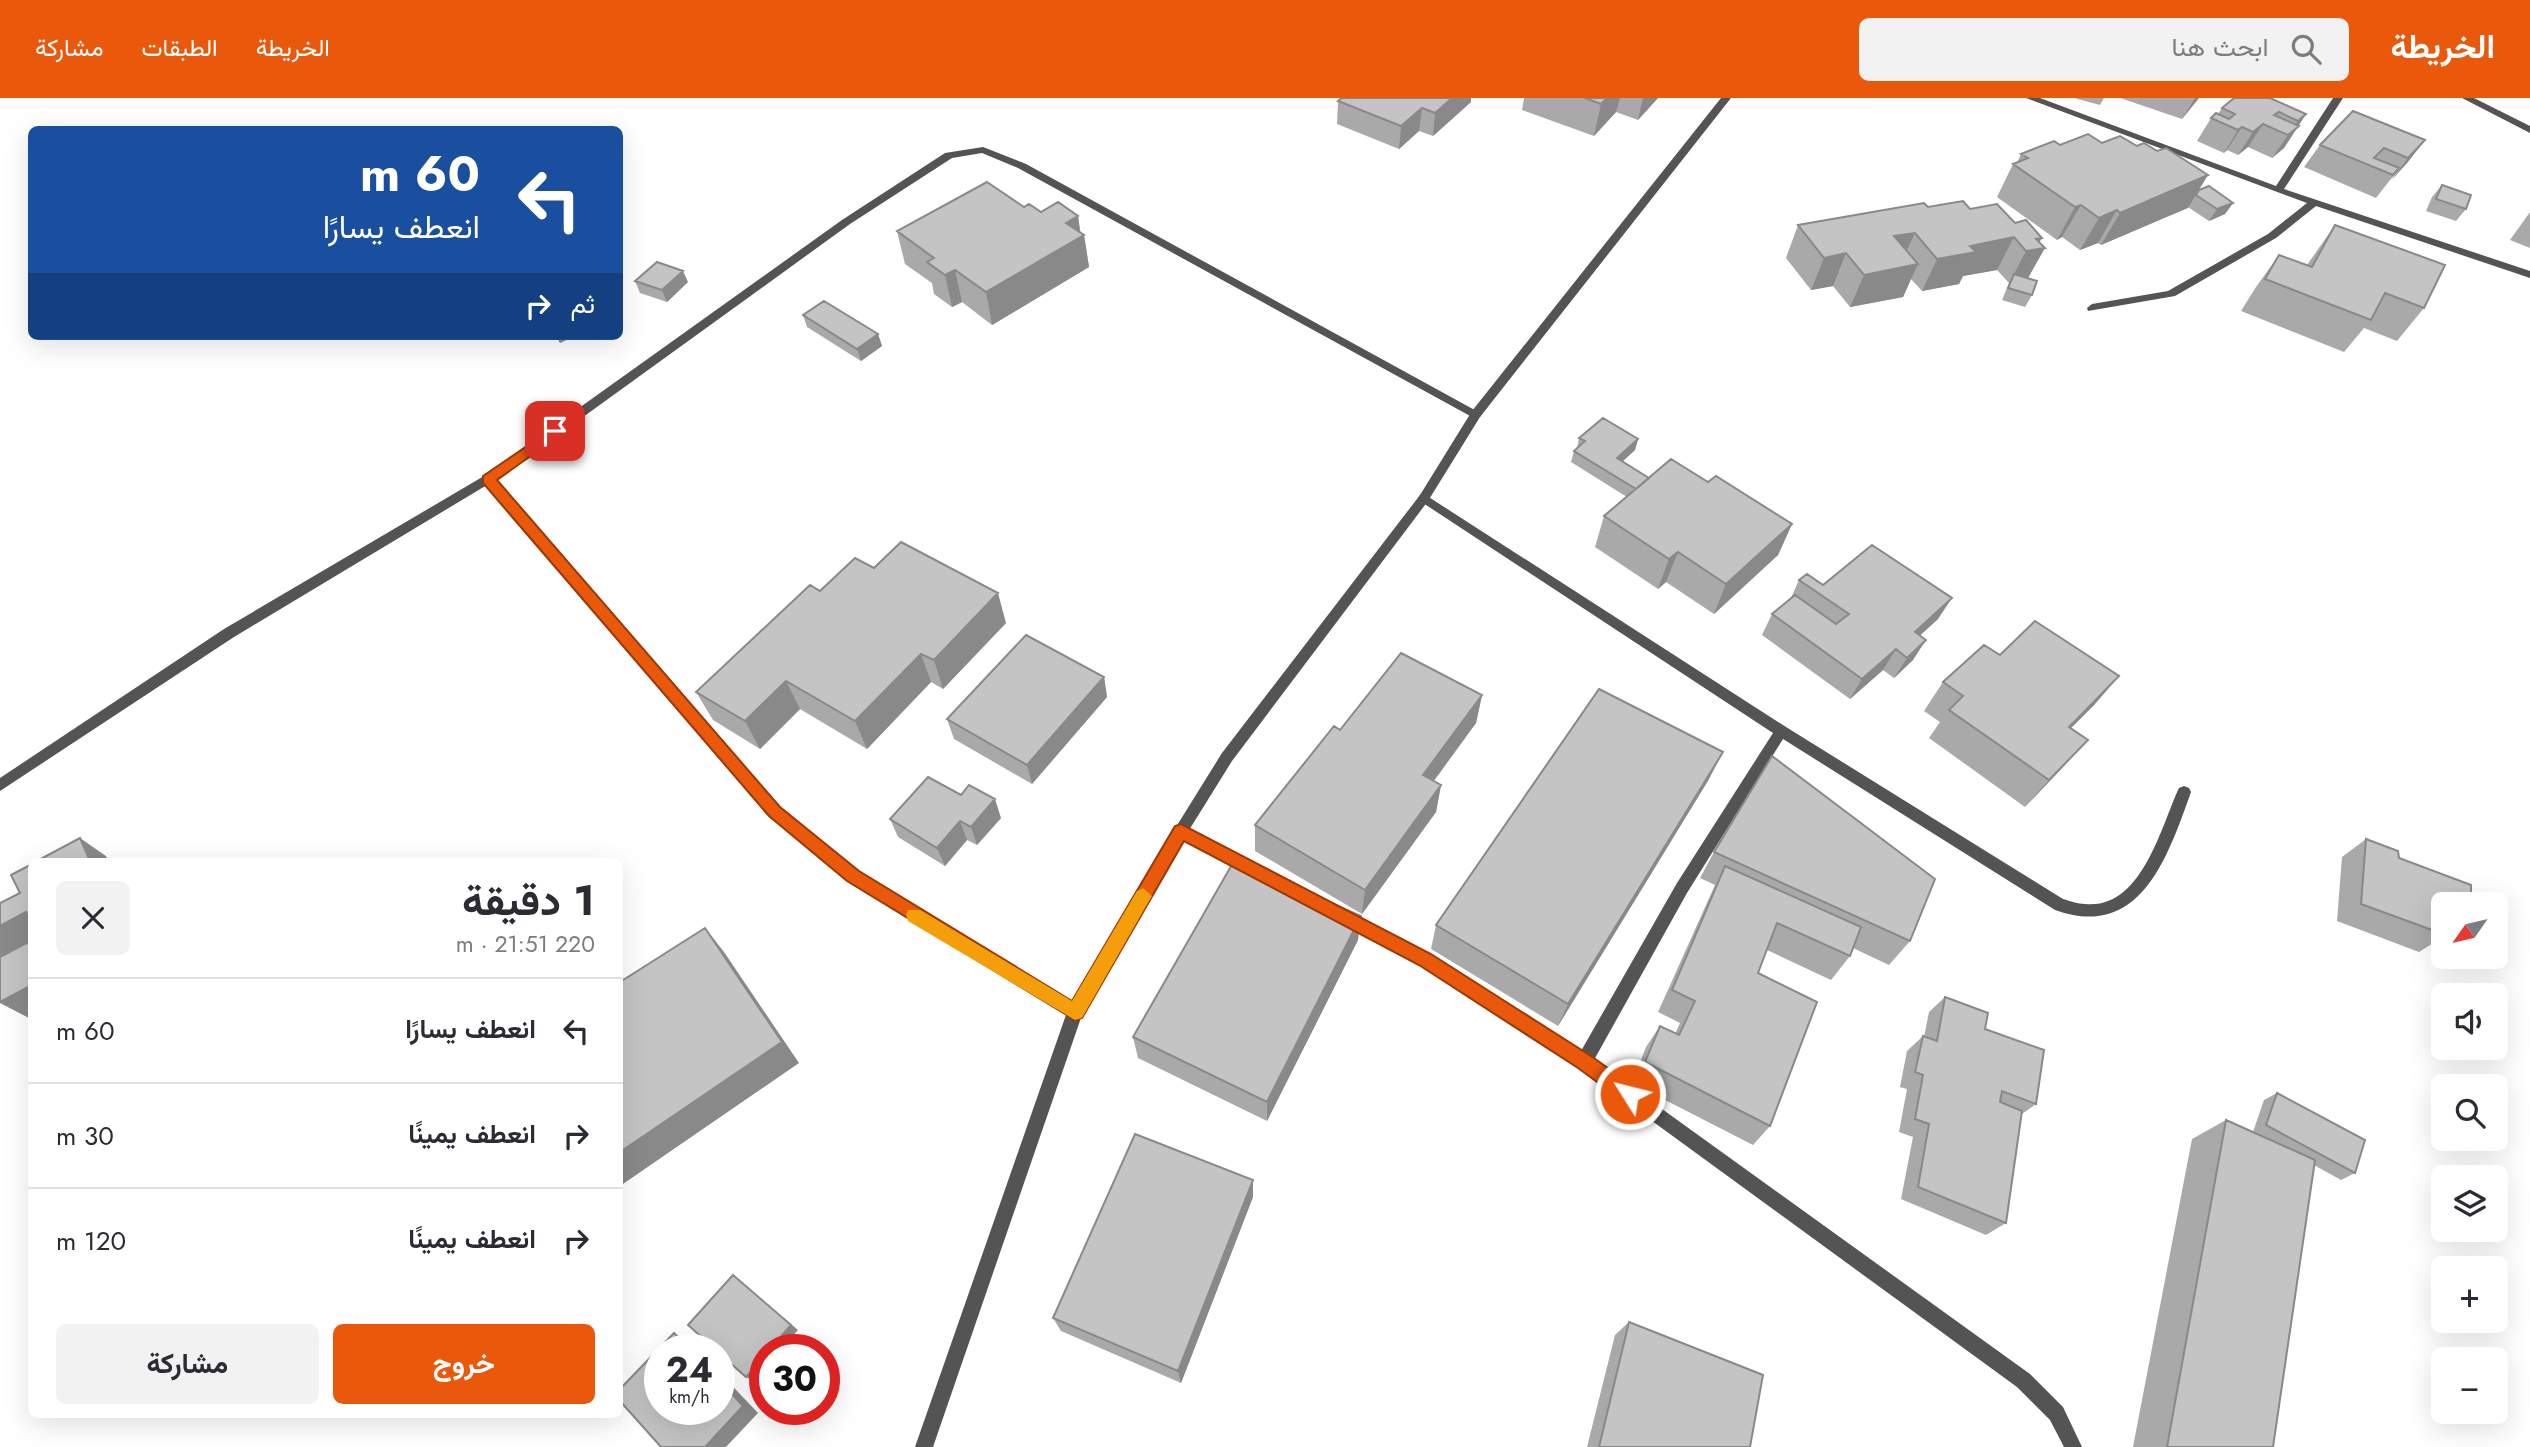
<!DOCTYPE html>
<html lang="ar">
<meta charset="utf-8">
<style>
body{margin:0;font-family:Jost,Vazirmatn,sans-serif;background:#f2f2f3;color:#2b2b33;direction:rtl;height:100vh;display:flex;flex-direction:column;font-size:26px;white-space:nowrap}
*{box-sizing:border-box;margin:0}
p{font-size:23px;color:#7c7c81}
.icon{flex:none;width:38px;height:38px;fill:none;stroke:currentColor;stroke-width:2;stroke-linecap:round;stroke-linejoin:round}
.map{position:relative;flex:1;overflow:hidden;direction:ltr}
.details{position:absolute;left:28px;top:760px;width:595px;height:560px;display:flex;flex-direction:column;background:#fff;border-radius:10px;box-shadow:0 7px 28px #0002;direction:rtl}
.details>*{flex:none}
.guide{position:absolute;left:28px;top:28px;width:595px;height:214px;border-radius:10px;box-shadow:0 7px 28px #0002;direction:rtl;background:#1a4fa0;color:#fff;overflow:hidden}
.needle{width:46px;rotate:236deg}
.buttons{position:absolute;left:2431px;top:794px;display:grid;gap:14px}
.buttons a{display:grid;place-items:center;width:77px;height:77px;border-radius:10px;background:#fff;box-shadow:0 7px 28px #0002;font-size:35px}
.speed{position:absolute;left:644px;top:1236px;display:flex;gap:14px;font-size:35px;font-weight:700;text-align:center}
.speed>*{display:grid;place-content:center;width:91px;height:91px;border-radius:50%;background:#fff;box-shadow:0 7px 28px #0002;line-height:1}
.speed small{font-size:18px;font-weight:400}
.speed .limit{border:10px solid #d22;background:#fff;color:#111}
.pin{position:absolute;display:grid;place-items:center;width:60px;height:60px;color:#fff;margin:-30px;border-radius:14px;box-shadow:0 4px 10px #0006}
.me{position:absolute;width:77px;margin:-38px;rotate:306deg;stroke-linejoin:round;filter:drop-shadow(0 0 5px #0008)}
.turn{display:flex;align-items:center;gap:24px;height:147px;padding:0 28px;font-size:32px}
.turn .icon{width:91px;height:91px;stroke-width:2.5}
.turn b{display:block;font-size:49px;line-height:60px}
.then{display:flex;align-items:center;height:66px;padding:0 28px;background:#0003;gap:14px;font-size:26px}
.round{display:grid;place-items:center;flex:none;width:74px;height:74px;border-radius:10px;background:#f2f2f3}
.headline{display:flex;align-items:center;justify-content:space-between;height:119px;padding:0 28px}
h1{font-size:42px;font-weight:700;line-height:52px}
.button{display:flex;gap:14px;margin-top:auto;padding:14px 28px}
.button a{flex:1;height:80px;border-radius:10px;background:#ea580c;color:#fff;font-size:28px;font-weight:700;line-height:80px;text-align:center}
.button a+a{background:#f2f2f3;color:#2b2b33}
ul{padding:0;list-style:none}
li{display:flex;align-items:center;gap:21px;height:105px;padding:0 28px;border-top:2px solid #e1e1e2}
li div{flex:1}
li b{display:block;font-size:26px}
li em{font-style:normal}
header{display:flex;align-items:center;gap:42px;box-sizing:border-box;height:98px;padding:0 35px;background:#ea580c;color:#fff}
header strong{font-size:33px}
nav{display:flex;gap:38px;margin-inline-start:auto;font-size:24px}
.search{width:490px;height:63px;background:#f2f2f3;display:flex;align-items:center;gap:18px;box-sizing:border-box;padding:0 24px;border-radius:10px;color:#7c7c81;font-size:26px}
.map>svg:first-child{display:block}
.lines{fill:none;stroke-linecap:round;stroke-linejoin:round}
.minor{fill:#545454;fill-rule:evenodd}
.tertiary{fill:#545454;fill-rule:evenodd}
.wall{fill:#a9a9a9}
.shaded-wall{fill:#898989}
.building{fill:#c4c4c4;stroke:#898989;stroke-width:2}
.route{fill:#ea580c;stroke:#983908;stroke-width:2}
.slow{fill:#f59e0b}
</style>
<header>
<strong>الخريطة</strong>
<div class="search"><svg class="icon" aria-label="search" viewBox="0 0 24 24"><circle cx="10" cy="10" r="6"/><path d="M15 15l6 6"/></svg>ابحث هنا</div>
<nav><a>الخريطة</a><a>الطبقات</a><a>مشاركة</a></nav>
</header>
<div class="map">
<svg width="2530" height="1349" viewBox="0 0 2530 1349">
<rect width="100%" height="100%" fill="#fff"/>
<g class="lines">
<!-- minor -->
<path class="minor" d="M2026 0H2040L2276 88 2333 0H2343L2284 91 2530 173V180L2316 108 2276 140 2175 198 2088 213 2087 210 2092 206 2168 193 2268 136 2307 105Z
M2462 0H2474L2530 28V35Z
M983 49 1026 66 1482 316 1480 319H1472L1018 70 982 55 952 60 850 126 496 382 779 710 858 773 1081 909 1083 914 1081 919 1075 921 1069 919 848 783 769 718 487 387 234 539 0 693V680L224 531 484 378 842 122 945 55Z
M1424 396 1786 629 2063 801C2070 803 2078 806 2085 806 2142 812 2161 728 2179 690L2184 688 2189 690 2191 694C2168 758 2141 843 2055 812L1783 641 1687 795 1594 962 2030 1276 2063 1309 2082 1349H2064L2050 1322 2017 1289 1578 969 1420 867 1340 823 1338 818 1340 813 1345 811 1350 813 1430 857 1581 953 1677 785 1773 635 1420 403 1418 400 1420 397Z
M1181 727 1282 778 1284 783 1282 788 1277 789 1272 788 1176 737 1174 733 1176 729Z"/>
<!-- tertiary -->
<path class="tertiary" d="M1721 0H1731L1480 319 1428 403 1232 663 1186 737 1082 917 933 1349H915L1067 914 1176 729 1222 655 1420 397 1472 313Z"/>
</g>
<!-- wall -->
<path class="wall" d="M1342 0H1471V4L1433 38 1419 33 1399 51 1337 26 1338 3Z
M1524 0H1658L1638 22 1616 14 1594 38 1522 12Z
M2074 0H2104L2100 7Z
M2120 0H2199L2182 21Z
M2222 10 2306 16 2284 50 2272 60 2248 49 2238 57 2227 52 2224 55 2197 43 2211 20 2218 16Z
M2425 42 2407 65 2390 82 2376 100 2304 69 2320 47Z
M2102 45 2199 92 2233 105 2225 116 2209 123 2188 109 2101 147 2098 145 2080 152 2062 139 2057 142 1997 99 2013 66 2017 65 2021 56 2060 47Z
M2442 87 2466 111 2456 123 2426 113 2432 99Z
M1024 109 1041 114 1078 118 1080 134 1084 137 1089 169 992 227 962 204 952 209 934 196 932 185 905 166 897 133Z
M1928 109 1970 111 2015 125 2042 140 2039 144 2028 180 2032 197 2025 209 2002 202 2009 185 1997 172 1963 178 1959 186 1922 193 1911 181 1903 199 1850 209 1833 188 1811 192 1786 160 1798 127Z
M2530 114V150L2510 142Z
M2335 127 2424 210 2397 243 2364 230 2344 254 2241 213 2256 189 2279 157 2307 167Z
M635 183 688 184 667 204 640 195Z
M803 217 878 236 882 248 861 263 807 229Z
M1579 340 1638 341 1635 352 1623 363 1649 380 1708 384 1792 426 1778 457 1714 516 1666 484 1658 491 1595 449 1604 418 1627 399 1571 364 1574 353 1577 350Z
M874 470 1006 525 943 591 931 584 867 651 800 611 760 651 713 622 696 594 820 493Z
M1799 482 1938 521 1920 537 1913 562 1894 580 1883 572 1850 601 1762 537 1772 516 1790 502Z
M2000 557 2119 578 2094 607 2071 630 2063 669 2025 709 1929 640 1940 624 1924 613 1943 584Z
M1104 579 1107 599 1032 686 954 641 947 621Z
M1482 597 1476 625 1434 683 1441 687 1436 714 1362 816 1255 753V727L1340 632Z
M1709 681 1558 928 1431 851 1436 827Z
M1001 720 977 747 967 742 945 768 898 739 890 721Z
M2366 741 2399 760 2443 807V839L2419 854 2337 823 2342 759Z
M1714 754 1910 843 1889 867 1853 850 1850 858 1831 882 1767 852 1758 875 1770 1028 1753 1047 1632 985 1646 949 1660 928 1675 936 1680 925 1658 914 1715 787 1700 780Z
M1358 842 1267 1023 1138 960 1133 939Z
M1945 899 1985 931 2036 1006 2022 1016 2006 1125 1986 1137 1901 1101 1913 1039 1899 1034 1907 991 1900 989 1907 953 1923 938 1924 939 1929 914Z
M2277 995 2355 1075 2341 1082 2314 1067 2273 1349H2133L2192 1041 2226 1022 2262 1038 2253 1034 2264 1002Z
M1253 1099 1181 1285 1061 1233 1053 1220Z
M1629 1224 1750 1349H1587L1615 1237Z"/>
<!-- shaded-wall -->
<path class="shaded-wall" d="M1452 0H1471V4L1433 38 1435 15Z
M1607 0H1620L1616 14 1594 38 1601 6Z
M1643 0H1658L1638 22Z
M2195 0H2199L2182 21Z
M1422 10 1419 33 1399 51 1401 28Z
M2306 16 2284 50 2272 60 2298 23Z
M2263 26 2248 49 2238 57 2253 34Z
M2242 29 2227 52 2224 55 2238 32Z
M2425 42 2407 65 2391 83 2408 60Z
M2208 77 2188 110 2101 147 2120 115Z
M2233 105 2225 116 2209 123 2217 111Z
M2081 107 2062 139 2057 142 2075 109Z
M2117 112 2098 145 2080 152 2099 120Z
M1078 118 1081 139 1084 137 1089 169 992 227 986 194 1066 125Z
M1915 135 1900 167 1894 138Z
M2014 139 1997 172 1963 178 1959 186 1922 193 1937 161 1970 148Z
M2042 140 2035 151 2045 150 2027 182 2013 178 2026 153 2036 141Z
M1846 155 1833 188 1811 192 1824 160Z
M1918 166 1903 199 1850 209 1864 177Z
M955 172 962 204 952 209 945 177Z
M683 173 688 184 667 204 662 192Z
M878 236 882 248 861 263 857 251Z
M556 238H575L560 245Z
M1638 341 1635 352 1614 371 1617 360Z
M1792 426 1778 457 1714 516 1726 486Z
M1678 454 1666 484 1658 491 1669 461Z
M998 495 1006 525 943 591 934 562Z
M1952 500 1938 521 1902 554 1915 534Z
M1926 542 1913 562 1894 580 1907 560Z
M1896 551 1883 572 1850 601 1862 581Z
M921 556 931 584 867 651 855 623Z
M2119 578 2094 607 2045 656 2069 629Z
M1104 579 1107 599 1032 686 1027 667Z
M786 583 800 611 760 651 745 623Z
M1482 597 1476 625 1418 704 1423 677Z
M2088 642 2063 669 2025 709 2049 682Z
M1723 654 1709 681 1558 928 1568 906Z
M1441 687 1436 714 1362 816 1365 792Z
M995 701 1001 720 977 747 971 729Z
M960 723 967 742 945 768 937 750Z
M80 740 106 758 108 763H90Z
M26 814 32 817V844L0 858V828Z
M1361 818 1358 842 1267 1023V1004Z
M705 830 724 854 799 965 620 1088V1054Z
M32 887V919L29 920 0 905V904Z
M1253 1082V1099L1181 1285 1178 1273Z
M733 1177 798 1232 781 1251H770Z
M674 1235 690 1244 697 1251H690Z
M765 1258V1270L754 1283 746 1279Z
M719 1274 758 1315 726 1349H705L719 1282Z"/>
<!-- building -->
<path class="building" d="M1342 0H1452L1435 15 1422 10 1401 28 1338 3Z
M1585 0H1607L1601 6Z
M2234 0H2270L2306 16 2298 23 2279 14 2274 17 2299 28 2288 37 2263 26 2253 34 2242 29 2238 32 2211 20 2216 15 2229 21 2235 16 2222 10Z
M2353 13 2425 42 2408 60 2384 50 2374 60 2399 70 2393 77 2320 47Z
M2088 36 2102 45 2120 38 2137 48 2144 45 2157 53 2166 50 2208 77 2120 115 2117 112 2099 120 2081 107 2075 109 2013 66 2028 60 2021 56 2054 43 2060 47Z
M987 84 1024 109 1029 106 1041 114 1058 104 1078 118 1066 125 1084 137 986 194 955 172 945 177 927 164 934 160 897 133Z
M2442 87 2471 97 2466 111 2436 101Z
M2209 88 2233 105 2217 111 2196 97 2199 92Z
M1963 103 1970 111 1997 106 2015 125 2026 122 2042 140 2036 141 2045 150 2026 153 2014 139 1970 148 1976 154 1937 161 1915 135 1894 138 1918 166 1864 177 1846 155 1824 160 1798 127 1924 105 1928 109Z
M2335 127 2445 167 2424 210 2385 195 2371 222 2265 181 2279 157 2312 169Z
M657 164 683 173 662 192 635 183Z
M2014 176 2037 183 2032 197 2008 190Z
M824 203 878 236 857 251 803 217Z
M1603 320 1638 341 1617 360 1649 380 1636 391 1574 353 1585 343 1579 340Z
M1671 361 1708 384 1716 378 1792 426 1726 486 1678 454 1669 461 1604 418Z
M901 444 998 495 934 562 921 556 855 623 786 583 745 623 696 594 810 487 820 493 855 460 874 470Z
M1872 447 1952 500 1915 534 1926 542 1907 560 1896 551 1862 581 1772 516 1795 497 1836 526 1849 516 1799 482 1807 476 1823 487Z
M2035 523 2119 578 2069 629 2088 642 2049 682 1949 612 1963 598 1943 584 1984 547 2000 557Z
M1026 537 1104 579 1027 667 947 621Z
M1401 555 1482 597 1423 677 1441 687 1365 792 1255 727 1334 628 1340 632Z
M1599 591 1723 654 1568 906 1436 827Z
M1772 658 1935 781 1910 843 1714 754Z
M928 679 961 697 969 687 995 701 971 729 960 723 937 750 890 721Z
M80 740 90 763H37Z
M2366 741 2398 753 2399 760 2471 787V807H2443V836L2361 806Z
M1234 763 1361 818 1267 1004 1133 939Z
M32 766V827L26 814 0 828V805L20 795 11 777Z
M1725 768 1861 829 1850 858 1777 825 1758 875 1817 904 1770 1028 1645 964 1660 928 1679 937 1695 903 1672 892Z
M705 830 782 944 620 1054V884Z
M32 842V887L0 904V859Z
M1945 899 1988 915 1985 931 2044 952 2036 1006 2002 993 2000 1004 2022 1013 2006 1125 1918 1089 1929 1026 1915 1021 1923 977 1915 974 1923 938 1937 943Z
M2277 995 2365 1042 2355 1075 2266 1027Z
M2226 1022 2315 1062 2273 1349H2167Z
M1135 1036 1253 1082 1178 1273 1053 1220Z
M733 1177 791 1227 770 1251H765V1258L746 1279 719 1255V1251H715L688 1227Z
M1629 1224 1763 1277 1750 1349H1599Z
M674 1235 690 1251H660V1311H719V1282L743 1308 705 1349H661L620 1303V1291Z"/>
<!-- route -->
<path class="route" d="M555 329 560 330V337L497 382 780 709 859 773 1072 903 1175 728 1181 726 1431 856 1591 958 1636 990 1639 996 1636 1003 1630 1005 1623 1003 1578 970 1419 867 1184 743 1082 920 1075 922 847 783 769 718 483 385V378Z"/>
<!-- slow -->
<path class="slow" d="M1143 790 1152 798 1149 803 1082 920 1075 922 908 823 906 817 908 812H920L1072 903 1137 793Z"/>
</svg>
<div class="buttons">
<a><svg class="needle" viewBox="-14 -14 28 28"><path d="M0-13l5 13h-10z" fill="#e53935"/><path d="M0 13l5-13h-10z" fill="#7c7c81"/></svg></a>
<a><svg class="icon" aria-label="sound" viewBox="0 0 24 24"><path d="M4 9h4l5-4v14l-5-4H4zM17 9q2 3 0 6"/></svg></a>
<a><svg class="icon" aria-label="search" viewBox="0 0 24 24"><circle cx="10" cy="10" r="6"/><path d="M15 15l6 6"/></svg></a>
<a><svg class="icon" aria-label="layers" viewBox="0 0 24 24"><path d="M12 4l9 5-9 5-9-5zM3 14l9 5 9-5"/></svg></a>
<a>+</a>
<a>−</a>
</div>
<div class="speed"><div>24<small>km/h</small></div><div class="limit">30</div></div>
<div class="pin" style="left:555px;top:333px;background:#d93025"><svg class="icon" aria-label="arrive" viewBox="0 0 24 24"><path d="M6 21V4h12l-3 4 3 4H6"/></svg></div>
<svg class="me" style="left:1630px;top:996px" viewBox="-20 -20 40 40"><circle r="17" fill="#ea580c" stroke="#fff" stroke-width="3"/><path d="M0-11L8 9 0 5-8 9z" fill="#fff"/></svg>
<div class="guide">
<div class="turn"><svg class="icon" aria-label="left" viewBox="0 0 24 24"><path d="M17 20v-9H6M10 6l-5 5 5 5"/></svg><div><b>60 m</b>انعطف يسارًا</div></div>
<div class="then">ثم<svg class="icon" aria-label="right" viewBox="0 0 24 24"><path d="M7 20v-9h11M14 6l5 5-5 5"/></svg></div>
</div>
<section class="details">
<div class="headline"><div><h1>1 دقيقة</h1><p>220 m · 21:51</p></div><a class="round"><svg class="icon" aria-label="close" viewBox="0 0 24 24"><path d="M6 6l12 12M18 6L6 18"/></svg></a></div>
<ul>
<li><svg class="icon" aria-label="left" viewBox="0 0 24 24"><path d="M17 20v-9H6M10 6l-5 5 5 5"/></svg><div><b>انعطف يسارًا</b></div><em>60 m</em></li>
<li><svg class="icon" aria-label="right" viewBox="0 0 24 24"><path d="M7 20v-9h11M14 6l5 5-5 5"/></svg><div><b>انعطف يمينًا</b></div><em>30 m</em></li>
<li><svg class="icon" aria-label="right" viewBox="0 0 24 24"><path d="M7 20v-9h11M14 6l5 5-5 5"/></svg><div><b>انعطف يمينًا</b></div><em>120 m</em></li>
</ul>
<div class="button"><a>خروج</a><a>مشاركة</a></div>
</section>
</div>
